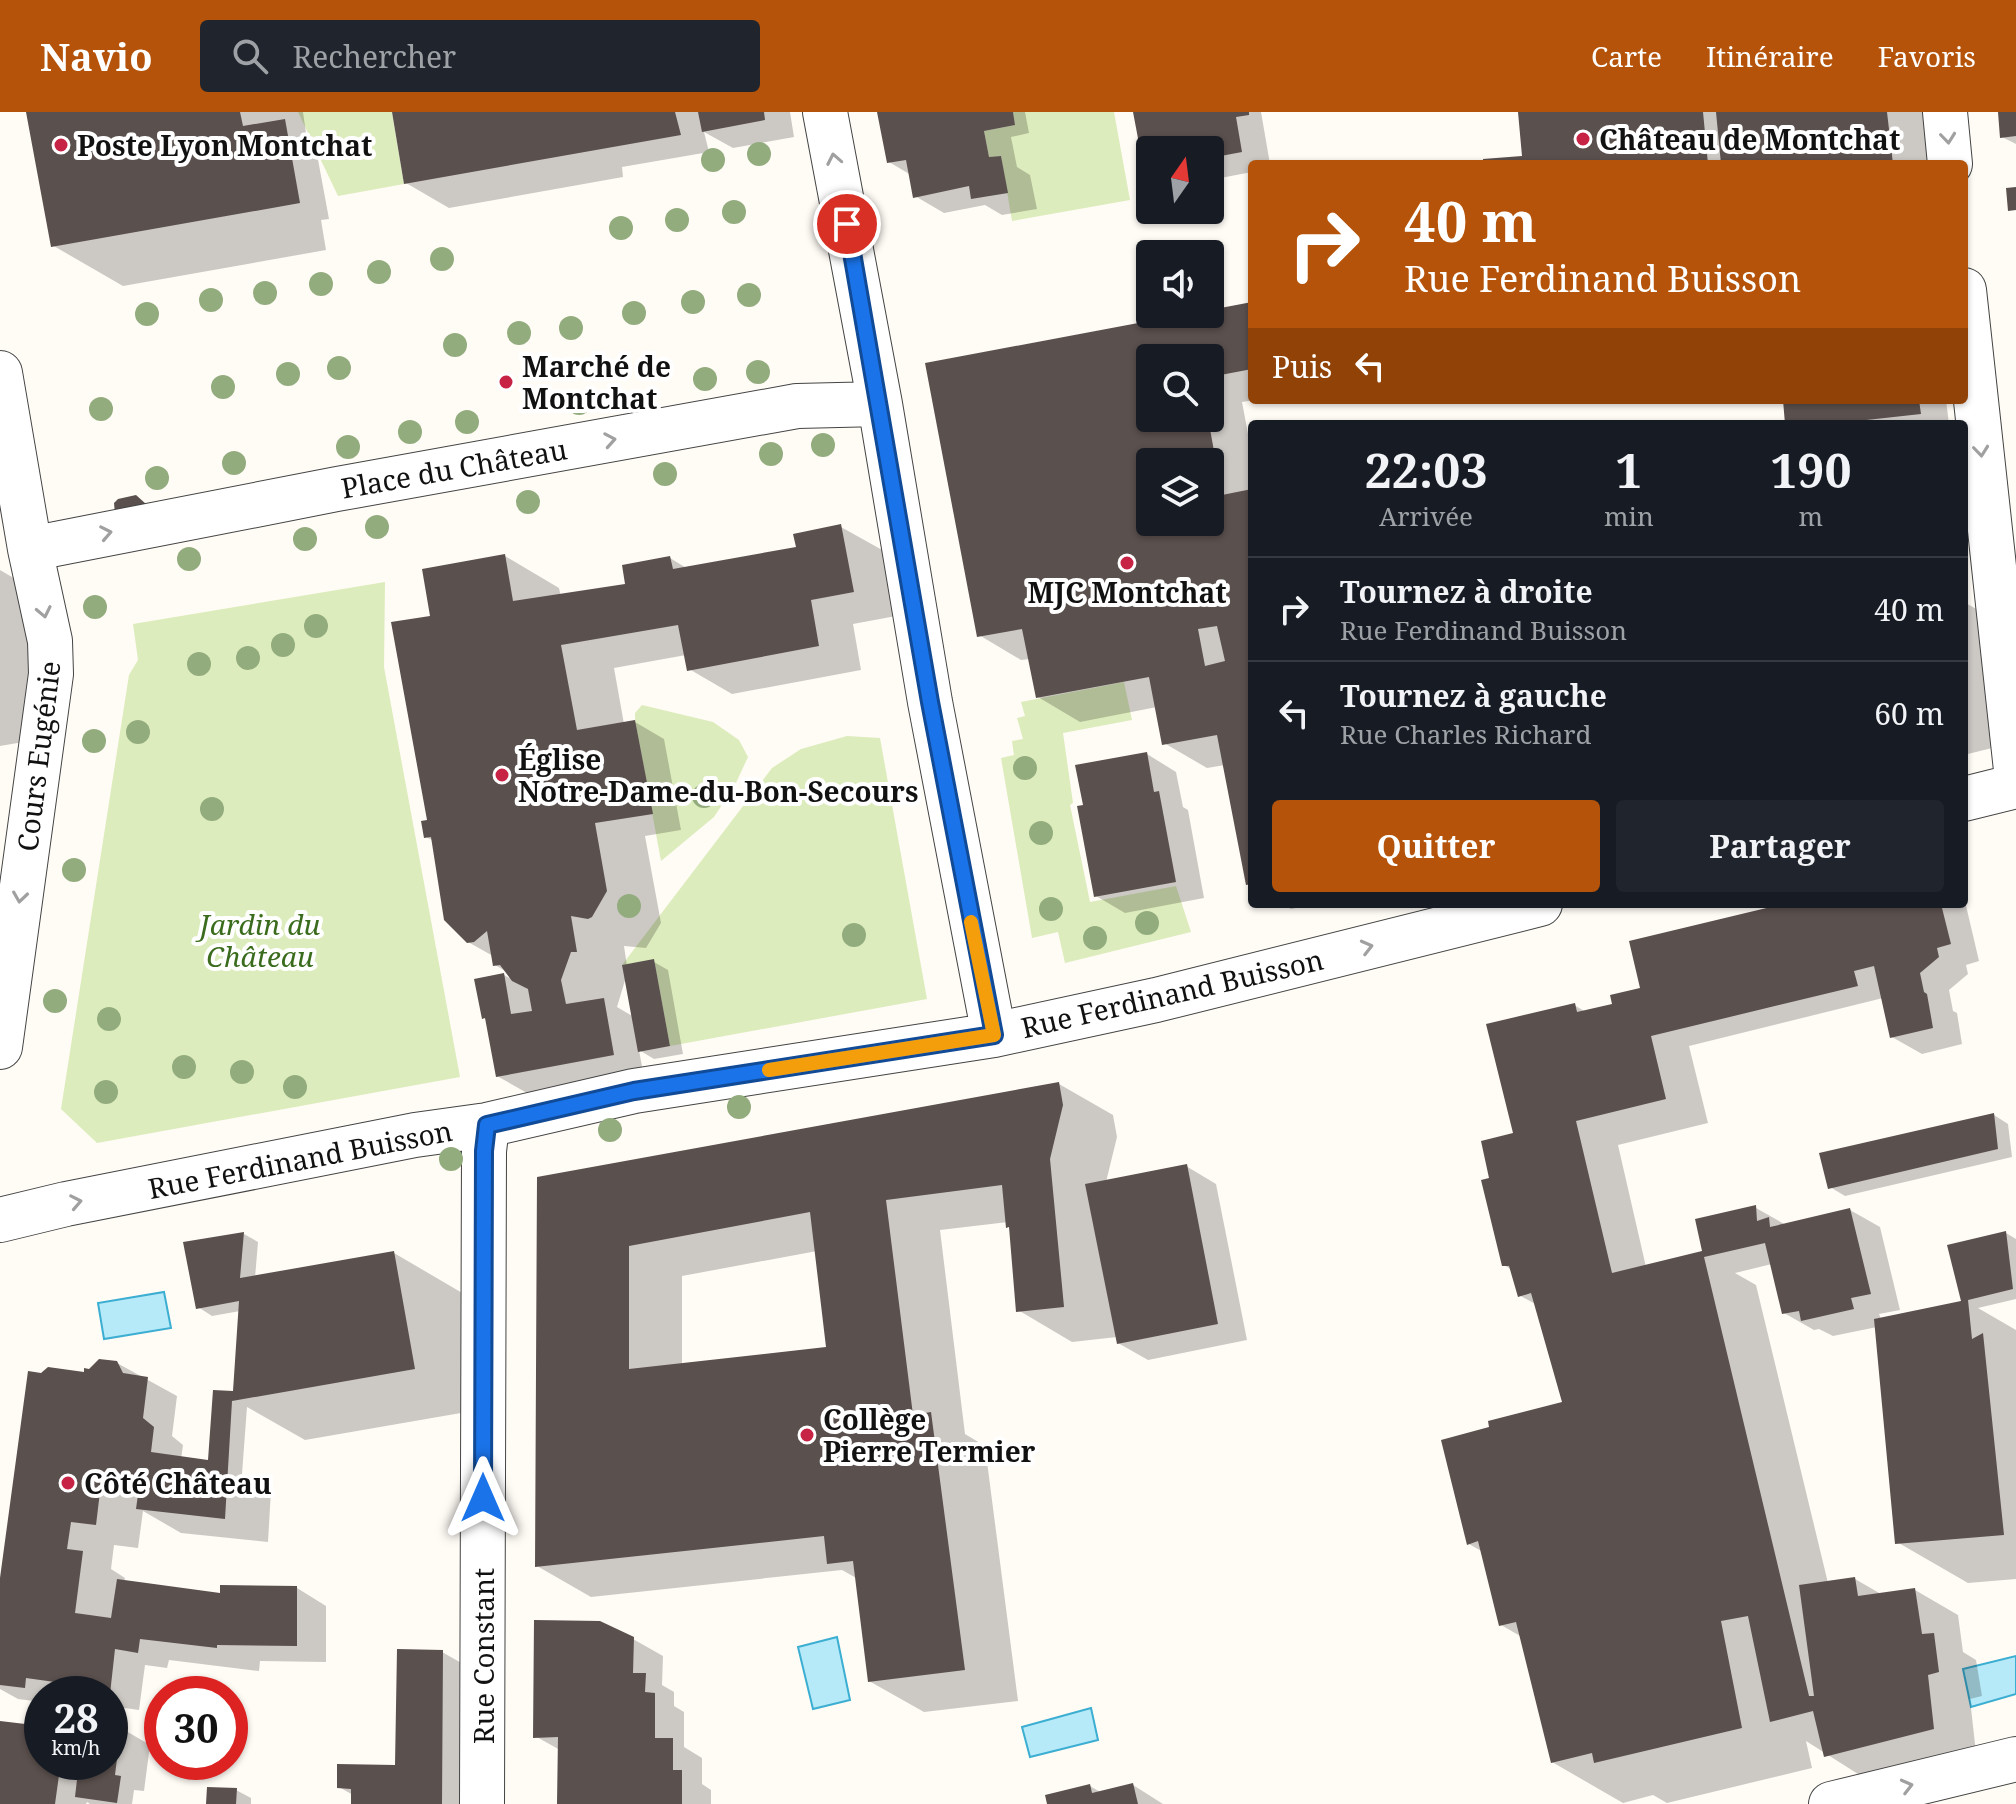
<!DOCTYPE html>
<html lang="fr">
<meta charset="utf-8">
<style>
body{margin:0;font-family:"Noto Serif",serif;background:#20242c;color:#f1f3f6;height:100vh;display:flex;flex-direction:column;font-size:30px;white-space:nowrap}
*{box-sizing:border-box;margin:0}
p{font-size:26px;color:#9ea1a6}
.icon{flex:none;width:44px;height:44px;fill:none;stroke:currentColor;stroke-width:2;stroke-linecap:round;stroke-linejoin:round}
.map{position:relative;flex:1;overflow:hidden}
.side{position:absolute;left:1248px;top:308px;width:720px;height:488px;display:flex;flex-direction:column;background:#171b24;border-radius:8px;box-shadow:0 2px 6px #0004}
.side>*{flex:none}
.top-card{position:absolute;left:1248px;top:48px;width:720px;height:244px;border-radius:8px;box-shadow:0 2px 6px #0004;background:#b45309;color:#fff;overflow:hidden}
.needle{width:52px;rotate:14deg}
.fabs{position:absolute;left:1136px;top:24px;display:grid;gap:16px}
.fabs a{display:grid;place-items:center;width:88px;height:88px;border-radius:8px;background:#171b24;box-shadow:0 2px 6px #0004;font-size:40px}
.speed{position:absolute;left:24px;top:1564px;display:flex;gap:16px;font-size:40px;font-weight:700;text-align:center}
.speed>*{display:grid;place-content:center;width:104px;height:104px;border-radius:50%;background:#171b24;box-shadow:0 2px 6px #0004;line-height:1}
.speed small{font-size:20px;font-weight:400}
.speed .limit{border:12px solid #d22;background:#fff;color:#111}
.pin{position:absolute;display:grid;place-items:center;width:68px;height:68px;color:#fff;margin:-34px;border:4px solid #fff;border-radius:50%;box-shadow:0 2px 8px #0007}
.me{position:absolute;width:88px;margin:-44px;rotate:0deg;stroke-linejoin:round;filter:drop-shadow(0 0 6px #0008)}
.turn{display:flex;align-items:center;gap:28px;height:168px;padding:0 24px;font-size:36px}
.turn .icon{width:104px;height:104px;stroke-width:2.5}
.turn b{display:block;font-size:56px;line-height:68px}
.then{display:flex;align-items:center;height:76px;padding:0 24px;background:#0003;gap:16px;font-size:30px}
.eta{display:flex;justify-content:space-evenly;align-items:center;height:136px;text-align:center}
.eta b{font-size:48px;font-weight:700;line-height:56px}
.button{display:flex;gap:16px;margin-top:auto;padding:16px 24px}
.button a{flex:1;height:92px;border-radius:8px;background:#b45309;color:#fff;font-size:32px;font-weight:700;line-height:92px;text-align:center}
.button a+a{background:#20242c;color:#f1f3f6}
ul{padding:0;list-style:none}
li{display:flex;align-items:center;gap:24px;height:104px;padding:0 24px;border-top:2px solid #363941}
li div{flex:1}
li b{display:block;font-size:30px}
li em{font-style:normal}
header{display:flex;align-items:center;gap:48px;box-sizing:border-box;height:112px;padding:0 40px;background:#b45309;color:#fff}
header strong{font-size:38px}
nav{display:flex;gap:44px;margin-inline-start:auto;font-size:28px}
.search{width:560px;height:72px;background:#20242c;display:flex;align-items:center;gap:20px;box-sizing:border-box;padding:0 28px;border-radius:8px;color:#9ea1a6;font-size:30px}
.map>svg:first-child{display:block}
.green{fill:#ddecbc}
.water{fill:#b7eaf8;stroke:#3caed2;stroke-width:2}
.shadow{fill:#0003;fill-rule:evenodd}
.building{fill:#5a504d;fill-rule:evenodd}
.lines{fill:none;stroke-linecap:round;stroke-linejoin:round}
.minor-casing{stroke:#444;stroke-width:46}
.minor{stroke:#fff;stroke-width:44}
.tree{fill:#93ac7e}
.oneway{stroke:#a0a0a0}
.route-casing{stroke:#114b97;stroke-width:20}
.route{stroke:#1a73e8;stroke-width:14}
.slow{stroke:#f59e0b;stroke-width:14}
.poi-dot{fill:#c72345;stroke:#fff;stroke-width:3}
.labels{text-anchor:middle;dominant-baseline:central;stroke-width:8;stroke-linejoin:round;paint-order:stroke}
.poi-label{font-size:28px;font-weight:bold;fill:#111;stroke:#fff;text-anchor:start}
.street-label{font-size:28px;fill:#111;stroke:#fff}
.park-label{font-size:28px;font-style:italic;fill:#3b6c1d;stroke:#fff}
</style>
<header>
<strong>Navio</strong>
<div class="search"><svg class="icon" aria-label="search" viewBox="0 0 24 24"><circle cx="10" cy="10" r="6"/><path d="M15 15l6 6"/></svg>Rechercher</div>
<nav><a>Carte</a><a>Itinéraire</a><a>Favoris</a></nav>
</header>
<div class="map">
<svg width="2016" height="1692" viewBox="0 0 2016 1692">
<rect width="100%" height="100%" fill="#fffbf5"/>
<!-- green -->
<path class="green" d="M298 0H392L404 72 338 84Z
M1013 0H1114L1130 88 1012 109 1001 44 989 45 984 19 1015 13Z
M385 470 384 555 460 965 97 1031 61 997 129 563 138 548 133 512Z
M1124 570 1132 608 1063 621 1073 691 1070 693 1090 790 1176 774 1191 820 1065 851 1058 820 1032 826 1001 646 1014 643 1012 629 1023 627 1017 606 1025 604 1021 590Z
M642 593 713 610 739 628 748 645 735 673 714 705 661 749 635 608V601Z
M847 624 880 626 927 887 670 934 654 848 622 853 772 656 801 637Z"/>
<!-- water -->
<path class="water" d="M164 1180 171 1216 104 1227 98 1191Z
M837 1525 850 1588 813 1597 798 1535Z
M2016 1544V1582L1971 1595 1963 1557Z
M1091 1596 1098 1628 1030 1645 1022 1615Z"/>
<!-- shadow -->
<path class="shadow" d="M28 0H303L306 21 314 26 329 107 321 108 326 138 123 174 52 133Z
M394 0H790L794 25 733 36 704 20 709 40 622 55 623 65 449 96 406 71Z
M879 0H1025L1029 21 1011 25 1017 55 1030 63 1037 97 1002 103 985 93 944 101 915 84 911 63 889 50Z
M1135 0H1261L1270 52H1252V60L1210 68V38H1150V60L1145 57Z
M1520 0H1938L1944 52H1485L1524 46Z
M2000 0H2016V32L2002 25Z
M1252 192V288H1255L1242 290 1252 343V774L1248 772 1225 653 1207 656 1164 631 1157 595 1080 610 1038 585 1030 547 1021 548 979 523 928 253 1197 202H1210V200ZM1150 246H1210V306H1150ZM1150 350H1210V410H1150Z
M1785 288H1946L1949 312H1787Z
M841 415 884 439 896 504 853 512 861 558 732 582 689 557 686 543 614 556 624 612 635 610 664 627 681 718 645 724 661 811 646 836 624 834 627 854 654 850 668 858 683 942 654 947 639 938 643 960 527 981 497 964 488 908 484 906 504 863 516 870 509 861 495 853 493 844 468 830 434 729 426 725 429 710 432 506 505 444 559 476 561 485 628 474 670 446 688 457 798 437ZM626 865 634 905 617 895Z
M0 458 24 472 47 626 0 634Z
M1964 490 2008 515 2016 630 1964 643Z
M1147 642 1176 660 1183 695 1188 698 1204 786 1125 801 1096 784 1085 695Z
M1964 785 1979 849 1966 853 1968 862 1949 878 1953 899 1957 901 1962 932 1922 942 1892 925 1883 886 1689 934 1708 1011 1618 1033 1646 1155 1702 1142 1756 1096 1786 1113 1850 1098 1880 1115 1900 1198 1879 1202 1881 1207 1964 1190 2006 1121 2016 1127V1187L1978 1196 2016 1218V1467L1968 1471 1897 1430 1877 1215 1833 1224 1819 1217 1814 1218 1784 1201 1772 1152 1735 1161 1756 1173 1828 1471 1855 1467 1881 1482 1915 1478 1958 1503 1963 1540 1976 1548 1982 1584 1970 1587 1976 1641 1869 1669 1806 1629 1812 1656 1667 1691 1653 1683 1623 1691 1552 1650 1522 1525 1501 1513 1483 1440 1469 1432 1563 1292 1537 1193 1519 1183 1512 1158 1504 1153 1491 1067 1516 1023 1574 893 1586 900 1615 894 1792 792H1964Z
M1283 792H1316L1291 797Z
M1319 792H1348L1327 796Z
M1059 972 1113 1003 1117 1025 1106 1070 1186 1054 1216 1072 1247 1228 1148 1248 1118 1231 1117 1225 1072 1230 1018 1198 1011 1116 1008 1110 940 1118 965 1322 985 1334 1018 1589 924 1600 869 1569 858 1467 842 1458 591 1485 537 1454 539 1067ZM817 1139 828 1237 682 1253V1164Z
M1994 1003 2008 1012 2012 1045 1845 1084 1830 1075Z
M244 1122 258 1130 255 1166 394 1141 464 1182 484 1297 305 1328 247 1295 242 1362 271 1378 268 1430 181 1421 143 1399 138 1436 114 1433 111 1457 125 1466 124 1470 222 1483 297 1476 326 1494V1550L260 1549 259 1559 169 1548 167 1556 145 1553 139 1598 110 1594V1582H42V1590L18 1587 0 1577V1480L86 1262 117 1251 177 1284 172 1324 183 1333 181 1347 218 1352 211 1347 235 1281 240 1199 212 1204 198 1195ZM95 1357 140 1383V1387L93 1360Z
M633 1527 663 1544 662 1573 674 1580V1594L684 1600V1635L702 1646V1672L711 1678V1692H559L560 1638 535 1624Z
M442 1540 472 1557 471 1692H353V1683L339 1675 397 1655Z
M0 1612 42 1616V1650H110V1615L121 1616 150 1633 144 1679 134 1678 132 1692H90L87 1690 86 1692H0Z
M1133 1673 1163 1692H1049L1090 1674 1102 1681Z
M236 1678 251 1686V1692H208Z"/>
<!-- building -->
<path class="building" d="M26 0H240L243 14 285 7 300 91 51 135Z
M392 0H675L681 23 404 72Z
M698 0H764L765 8 702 20Z
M877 0H1013L1015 13 984 19 989 45 1001 44 1008 81 971 87 969 74 913 86 906 48 887 51Z
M1133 0H1249V3L1236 5 1242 40 1210 46V38H1150V57L1144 58Z
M1518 0H1703L1708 52H1483V47L1522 44Z
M1716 0H1887L1893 52H1721Z
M1998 0H2016V24L2000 26Z
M2016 75V98L2008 99 2006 76Z
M1252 190V257L1210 265V246H1150V306H1208L1222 383 1252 377V772L1246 773 1217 623 1162 633 1149 565 1036 586 1022 517 977 525 925 251 1186 202H1210V198ZM1150 350H1210V410H1150ZM1217 514 1225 549 1205 554 1198 517Z
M1783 288H1919L1921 302 1830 312H1785Z
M136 383 146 392 115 402 114 391 118 387Z
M841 412 854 480 811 488 819 534 687 559 678 513 561 533 577 618 635 608 653 702 595 711 607 779 592 805 588 807 571 804 577 840H571L561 868 566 892 604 886 614 943 496 965 485 906 482 907 474 867 504 861 511 902 532 899 528 877 512 869 500 853 493 854 487 819 474 830 467 831 444 808 431 725 424 726 421 709 427 708 391 510 430 504 422 457 505 442 513 489 625 472 622 453 670 444 673 457 796 435 793 422Z
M1147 640 1154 680 1159 679 1176 770 1094 785 1077 694 1083 693 1075 653Z
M1783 792H1941L1951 832 1937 836 1939 845 1920 861 1924 880 1927 882 1933 916 1890 926 1874 854 1854 859 1858 874 1651 924 1666 987 1576 1009 1612 1161 1702 1139 1695 1107 1756 1093 1757 1109 1769 1105 1770 1115 1850 1096 1871 1182 1851 1186 1854 1197 1801 1209 1799 1199 1782 1202 1765 1131 1704 1145 1809 1584H1814L1799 1473 1855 1465 1858 1484 1915 1476 1922 1522 1934 1521 1939 1560 1928 1563 1934 1617 1824 1645 1813 1599 1770 1610 1748 1504 1721 1509 1742 1616 1594 1651 1592 1641 1551 1651 1516 1510 1499 1514 1478 1429 1467 1433 1441 1328 1489 1315 1488 1309 1562 1290 1531 1181 1518 1185 1509 1154H1502L1481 1068 1489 1066 1481 1029 1513 1021 1486 912 1575 891 1577 900 1612 892 1610 883 1640 876 1629 829Z
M654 847 670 934 638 940 622 853Z
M1059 970 1063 993 1050 1047 1064 1195 1016 1200 1009 1115 1006 1116 1002 1073 886 1088 913 1303 931 1300 965 1558 868 1570 853 1449 827 1452 824 1424 535 1455 537 1065ZM810 1100 826 1235 629 1257V1134Z
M1994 1001 1998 1037 1828 1077 1819 1041Z
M1187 1052 1218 1212 1117 1232 1085 1072Z
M2006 1119 2013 1177 1968 1188 1972 1227 1983 1221 2004 1423 1895 1432 1874 1207 1961 1189 1947 1133Z
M244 1120 240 1166 394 1139 415 1257 232 1289 225 1407 136 1397 140 1368 102 1363 96 1413 71 1410 67 1437 83 1439 75 1501 111 1506 117 1467 220 1481V1473L297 1474V1534L217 1533V1536L140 1527 138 1541 115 1537 110 1582 61 1576 62 1571 26 1566 25 1576 0 1573V1466L28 1259 41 1261 48 1255 84 1260V1256L89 1257 99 1247 117 1249 123 1261 148 1265 143 1306 154 1315 151 1340 208 1348 213 1278 233 1279 239 1189 196 1197 183 1130Z
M534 1508 600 1509 634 1525 633 1561H646L645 1580 655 1581V1626H673V1658H682V1692H557L558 1625 533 1626Z
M397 1537 443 1538 442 1692H351V1677L337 1676V1652L395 1653Z
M0 1609 42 1614V1650H110V1613L121 1614 115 1663 121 1664 117 1691 75 1685 78 1659 60 1656 55 1692H0Z
M1133 1671 1138 1692H1047L1045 1683 1090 1672 1092 1681Z
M207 1675 237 1676 236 1692H206Z"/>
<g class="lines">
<!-- minor casing -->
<g class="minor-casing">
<path id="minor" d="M825 0 880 292 930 590 994 923
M1945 0 1950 52
M1964 178 2016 658
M0 261 30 437 50 529 51 562 0 935
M30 437 337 377 797 294 880 292
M1964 687 2016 674
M0 1108 66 1092 415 1023 487 1013 634 979 994 923 1156 888 1540 792
M482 1692 484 1039 487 1013
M1831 1692 2016 1647"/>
</g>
<!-- minor -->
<use href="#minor" class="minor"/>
</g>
<!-- trees -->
<g class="tree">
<circle cx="759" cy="42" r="12"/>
<circle cx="713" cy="48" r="12"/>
<circle cx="734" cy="100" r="12"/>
<circle cx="677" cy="108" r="12"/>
<circle cx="621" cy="116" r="12"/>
<circle cx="442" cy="147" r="12"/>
<circle cx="379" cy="160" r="12"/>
<circle cx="321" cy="172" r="12"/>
<circle cx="265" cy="181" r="12"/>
<circle cx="749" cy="183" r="12"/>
<circle cx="211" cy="188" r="12"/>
<circle cx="693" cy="190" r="12"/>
<circle cx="634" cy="201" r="12"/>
<circle cx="147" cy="202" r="12"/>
<circle cx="571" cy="216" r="12"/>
<circle cx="519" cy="221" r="12"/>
<circle cx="455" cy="233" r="12"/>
<circle cx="339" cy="256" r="12"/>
<circle cx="758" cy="260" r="12"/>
<circle cx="288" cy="262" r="12"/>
<circle cx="705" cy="267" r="12"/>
<circle cx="223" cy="275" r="12"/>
<circle cx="579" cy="291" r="12"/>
<circle cx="101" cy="297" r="12"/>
<circle cx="467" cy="310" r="12"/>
<circle cx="410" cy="320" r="12"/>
<circle cx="823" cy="333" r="12"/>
<circle cx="348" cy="335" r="12"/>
<circle cx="771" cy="342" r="12"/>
<circle cx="234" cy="351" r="12"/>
<circle cx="665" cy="362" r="12"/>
<circle cx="157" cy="366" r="12"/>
<circle cx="528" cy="390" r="12"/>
<circle cx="377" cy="415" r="12"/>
<circle cx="305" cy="427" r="12"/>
<circle cx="189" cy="447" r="12"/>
<circle cx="95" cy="495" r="12"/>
<circle cx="316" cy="514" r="12"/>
<circle cx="283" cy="533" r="12"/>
<circle cx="248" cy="546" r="12"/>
<circle cx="199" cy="552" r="12"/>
<circle cx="138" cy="620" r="12"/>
<circle cx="94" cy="629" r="12"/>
<circle cx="1025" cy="656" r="12"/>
<circle cx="704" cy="684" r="12"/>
<circle cx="212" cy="697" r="12"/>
<circle cx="1041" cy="721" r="12"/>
<circle cx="74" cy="758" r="12"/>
<circle cx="629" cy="794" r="12"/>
<circle cx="1051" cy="797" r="12"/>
<circle cx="1147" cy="811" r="12"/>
<circle cx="854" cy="823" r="12"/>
<circle cx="1095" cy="826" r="12"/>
<circle cx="55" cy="889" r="12"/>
<circle cx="109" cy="907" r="12"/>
<circle cx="184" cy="955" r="12"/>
<circle cx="242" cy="960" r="12"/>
<circle cx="295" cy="975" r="12"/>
<circle cx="106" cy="980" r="12"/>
<circle cx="739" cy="995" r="12"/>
<circle cx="610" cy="1018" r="12"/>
<circle cx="451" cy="1047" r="12"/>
</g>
<!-- one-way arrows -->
<defs><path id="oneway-chevron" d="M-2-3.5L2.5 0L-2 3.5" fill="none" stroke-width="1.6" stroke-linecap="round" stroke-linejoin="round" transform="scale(2)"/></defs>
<g class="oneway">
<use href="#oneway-chevron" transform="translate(1948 26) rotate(84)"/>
<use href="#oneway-chevron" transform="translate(834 47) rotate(-101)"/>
<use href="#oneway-chevron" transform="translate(610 328) rotate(-10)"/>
<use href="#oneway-chevron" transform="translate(1981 339) rotate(84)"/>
<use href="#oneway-chevron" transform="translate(106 421) rotate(-11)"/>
<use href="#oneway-chevron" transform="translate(44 500) rotate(78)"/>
<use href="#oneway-chevron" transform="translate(20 785) rotate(98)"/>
<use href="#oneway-chevron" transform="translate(1367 835) rotate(-14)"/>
<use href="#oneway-chevron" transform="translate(76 1090) rotate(-11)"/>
<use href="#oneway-chevron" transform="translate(1907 1674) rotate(-14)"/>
</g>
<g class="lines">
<!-- route casing -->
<g class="route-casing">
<path id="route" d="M483 1386 484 1039 487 1013 634 979 994 923 930 590 847 112"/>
</g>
<!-- route -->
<use href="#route" class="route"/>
<!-- slow -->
<path class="slow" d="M769 958 994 923 971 810"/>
</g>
<!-- markers -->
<g class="poi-dot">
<circle cx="1583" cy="27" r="8"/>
<circle cx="61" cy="33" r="8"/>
<circle cx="506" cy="270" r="8"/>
<circle cx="1127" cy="451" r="8"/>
<circle cx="502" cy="663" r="8"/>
<circle cx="807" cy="1323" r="8"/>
<circle cx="68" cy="1371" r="8"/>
</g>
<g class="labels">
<!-- poi labels -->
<g class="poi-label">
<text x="1599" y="27">Château de Montchat</text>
<text x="77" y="33">Poste Lyon Montchat</text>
<text x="522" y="254">Marché de<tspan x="522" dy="32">Montchat</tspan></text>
<text x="1127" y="480" text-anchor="middle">MJC Montchat</text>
<text x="518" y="647">Église<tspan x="518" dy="32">Notre-Dame-du-Bon-Secours</tspan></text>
<text x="823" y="1307">Collège<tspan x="823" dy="32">Pierre Termier</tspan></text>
<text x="84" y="1371">Côté Château</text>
</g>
<!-- street labels -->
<g class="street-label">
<text transform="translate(454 356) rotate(-10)">Place du Château</text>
<text transform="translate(38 644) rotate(-83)">Cours Eugénie</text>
<text transform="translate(1172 881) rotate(-13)">Rue Ferdinand Buisson</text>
<text transform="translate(300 1047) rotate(-11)">Rue Ferdinand Buisson</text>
<text transform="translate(483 1544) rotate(-90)">Rue Constant</text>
</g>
<!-- park labels -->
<g class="park-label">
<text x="260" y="812">Jardin du<tspan x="260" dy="32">Château</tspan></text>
</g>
</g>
</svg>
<div class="fabs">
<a><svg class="needle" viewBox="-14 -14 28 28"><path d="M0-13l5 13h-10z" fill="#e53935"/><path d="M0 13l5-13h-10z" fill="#9ea1a6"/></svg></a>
<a><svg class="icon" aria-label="sound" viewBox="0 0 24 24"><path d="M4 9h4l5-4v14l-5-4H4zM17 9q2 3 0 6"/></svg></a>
<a><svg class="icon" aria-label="search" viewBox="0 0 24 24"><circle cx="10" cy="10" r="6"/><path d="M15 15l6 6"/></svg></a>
<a><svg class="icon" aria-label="layers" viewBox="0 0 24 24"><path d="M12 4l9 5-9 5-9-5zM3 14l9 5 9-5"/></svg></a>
</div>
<div class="speed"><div>28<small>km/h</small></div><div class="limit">30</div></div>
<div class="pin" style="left:847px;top:112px;background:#d93025"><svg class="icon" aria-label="arrive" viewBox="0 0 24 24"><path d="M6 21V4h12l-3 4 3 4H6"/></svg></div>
<svg class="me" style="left:483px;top:1386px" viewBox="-20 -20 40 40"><path d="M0-17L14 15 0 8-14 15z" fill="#1a73e8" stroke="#fff" stroke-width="4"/></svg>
<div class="top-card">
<div class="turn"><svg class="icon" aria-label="right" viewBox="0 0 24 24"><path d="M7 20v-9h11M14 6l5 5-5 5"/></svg><div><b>40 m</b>Rue Ferdinand Buisson</div></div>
<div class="then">Puis<svg class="icon" aria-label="left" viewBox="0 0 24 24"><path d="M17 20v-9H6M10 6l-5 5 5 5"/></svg></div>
</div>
<section class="side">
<div class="eta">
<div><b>22:03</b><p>Arrivée</p></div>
<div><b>1</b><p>min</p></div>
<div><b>190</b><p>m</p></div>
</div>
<ul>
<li><svg class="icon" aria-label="right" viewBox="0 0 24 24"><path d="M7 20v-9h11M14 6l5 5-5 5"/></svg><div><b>Tournez à droite</b><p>Rue Ferdinand Buisson</p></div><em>40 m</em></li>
<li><svg class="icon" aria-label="left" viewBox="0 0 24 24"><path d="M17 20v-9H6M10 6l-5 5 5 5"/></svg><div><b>Tournez à gauche</b><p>Rue Charles Richard</p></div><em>60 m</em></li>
</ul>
<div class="button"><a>Quitter</a><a>Partager</a></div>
</section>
</div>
